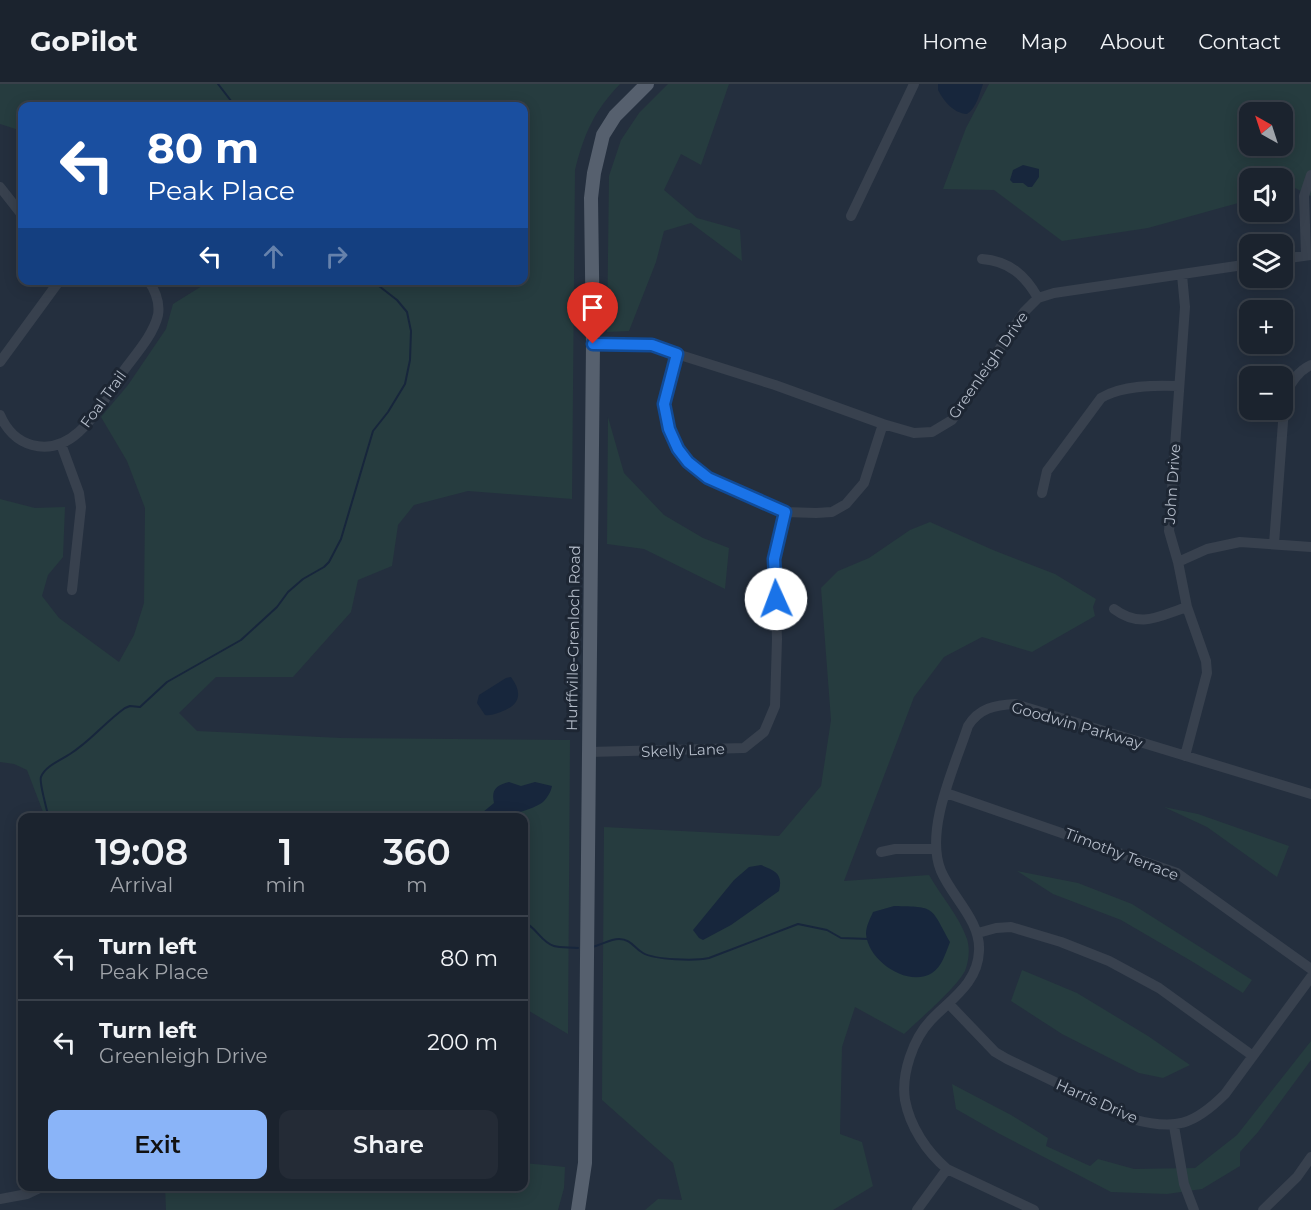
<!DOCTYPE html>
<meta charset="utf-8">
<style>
body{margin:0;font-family:Montserrat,sans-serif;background:#242b36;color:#f1f3f6;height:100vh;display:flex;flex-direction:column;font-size:22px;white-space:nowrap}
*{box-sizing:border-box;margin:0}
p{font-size:20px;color:#a0a4aa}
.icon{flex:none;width:33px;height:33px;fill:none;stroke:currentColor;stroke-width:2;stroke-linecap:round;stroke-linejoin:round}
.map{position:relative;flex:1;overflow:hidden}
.sheet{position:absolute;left:18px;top:729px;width:510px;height:378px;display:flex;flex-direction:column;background:#1b232e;border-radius:12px;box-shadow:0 3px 15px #0003,0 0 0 2px #39404a}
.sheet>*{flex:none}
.banner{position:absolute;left:18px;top:18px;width:510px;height:183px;border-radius:12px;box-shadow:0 3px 15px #0003,0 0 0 2px #39404a;background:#1a4fa0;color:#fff;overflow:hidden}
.needle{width:39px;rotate:321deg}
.tools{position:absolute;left:1239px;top:18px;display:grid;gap:12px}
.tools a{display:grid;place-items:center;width:54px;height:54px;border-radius:12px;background:#1b232e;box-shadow:0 3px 15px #0003,0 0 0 2px #39404a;font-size:30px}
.pin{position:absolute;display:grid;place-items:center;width:51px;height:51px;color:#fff;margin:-62px -26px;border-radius:50% 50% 50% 0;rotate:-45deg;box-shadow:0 0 6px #0007}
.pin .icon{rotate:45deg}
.me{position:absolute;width:66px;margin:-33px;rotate:358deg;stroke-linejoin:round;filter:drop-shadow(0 0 4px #0008)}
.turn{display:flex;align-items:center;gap:21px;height:126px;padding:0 30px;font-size:27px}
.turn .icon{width:78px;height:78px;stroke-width:2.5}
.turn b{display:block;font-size:42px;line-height:51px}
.lanes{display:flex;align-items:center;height:57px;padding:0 30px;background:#0003;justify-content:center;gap:30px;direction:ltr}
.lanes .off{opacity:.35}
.eta{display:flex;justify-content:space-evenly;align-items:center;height:102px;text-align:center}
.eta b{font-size:36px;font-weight:600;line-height:42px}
.button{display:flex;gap:12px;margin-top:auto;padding:12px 30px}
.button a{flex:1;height:69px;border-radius:12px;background:#8ab4f8;color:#111;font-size:24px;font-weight:600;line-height:69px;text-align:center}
.button a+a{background:#242b36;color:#f1f3f6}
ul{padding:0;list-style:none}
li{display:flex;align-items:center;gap:18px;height:84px;padding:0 30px;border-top:2px solid #39404a}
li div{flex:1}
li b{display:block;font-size:22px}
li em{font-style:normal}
header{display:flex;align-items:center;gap:36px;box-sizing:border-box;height:84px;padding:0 30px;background:#1b232e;border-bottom:2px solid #39404a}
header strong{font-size:28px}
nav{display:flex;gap:33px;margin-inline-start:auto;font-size:21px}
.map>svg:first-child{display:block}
.green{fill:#263c3f;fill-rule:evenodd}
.water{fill:#17263c}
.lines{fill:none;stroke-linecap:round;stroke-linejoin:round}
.stream{stroke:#17263c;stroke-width:2}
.minor{stroke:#38414e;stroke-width:10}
.major{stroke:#56606e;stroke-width:14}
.route-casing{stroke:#114b97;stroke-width:15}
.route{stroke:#1a73e8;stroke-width:10}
.labels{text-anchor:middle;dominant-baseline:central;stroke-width:6;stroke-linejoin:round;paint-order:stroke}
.street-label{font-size:15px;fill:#b4bcc9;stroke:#1d2633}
</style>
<header>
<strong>GoPilot</strong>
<nav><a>Home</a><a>Map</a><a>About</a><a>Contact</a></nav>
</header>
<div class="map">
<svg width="1311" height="1126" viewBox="0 0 1311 1126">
<rect width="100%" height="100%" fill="#242f3e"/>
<!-- green -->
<path class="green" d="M0 0H620C594 27 584 50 575 86L572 415 468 407 414 421 398 441 392 482 358 496 351 528 293 593H216L179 629 197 647 341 654 570 656 568 950 524 924V734L45 733 27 686 14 680 0 678V415L35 424 65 423 63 473 48 491 42 512 59 534 119 578 134 551 144 519 145 424 127 377 101 333 128 301 166 245 173 220 210 197 524 196V22H22V47L0 40Z
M668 0H729L701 81 681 70 664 106 697 134 740 146 742 177 691 139 664 147 656 178 629 247 607 248 609 92 621 56 639 29Z
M989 0H1311V112L1295 104 1283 107 1282 94H1250L1249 116 1148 144 1062 157 994 106 943 105 966 44ZM1250 28H1282V62H1250Z
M608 333 624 389 664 431 703 454 729 464 725 505 644 465 607 460Z
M930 438 993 466 1055 490 1096 515 1093 523 1095 532 1032 568 982 553 944 573 914 613 844 797 929 791C941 812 959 832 967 855 970 864 969 877 965 887 956 904 920 935 904 950L855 923 842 963 840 1050 862 1058 873 1102 833 1126H645L658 1115 682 1116 673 1079 602 1016 604 743 779 752 821 702 831 636 821 504 838 487 869 474 910 446Z
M1164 723 1198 730 1289 762 1277 793 1207 743Z
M1017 787 1078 799 1132 820 1252 896 1243 909 1193 878 1121 836 1053 810Z
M1022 886 1077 909 1148 952 1190 981 1163 994 1139 989 1062 950 1011 917Z
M1311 957V976L1258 1048 1240 1068V1082L1202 1105 1167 1110 1111 1108 998 1049 956 1025 952 1000 1011 1031 1048 1054 1046 1062 1090 1082 1098 1075 1134 1085 1195 1084 1237 1051Z
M524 1079 565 1083 564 1104 558 1126H166L165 1103 524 1102Z"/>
<!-- water -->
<path class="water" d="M938 0H983C979 11 977 23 967 30 953 29 944 17 938 6Z
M1023 81 1039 85V93L1032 103H1028L1023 99H1013L1010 96 1013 86Z
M511 593C522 608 521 620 503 627 497 629 492 632 485 631L477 619 479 611 506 594Z
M509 698 521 702 535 698 552 702C551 708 547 714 543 718 535 725 501 735 492 731L488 733H477L494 719C491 706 496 701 509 698Z
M761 781C776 787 783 790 779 807L731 841 703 856 699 854 693 846 734 796 749 783Z
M894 822C936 823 930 822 950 858 946 868 942 883 932 889 908 904 868 877 866 850 866 842 870 835 873 828Z"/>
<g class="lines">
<!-- stream -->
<path class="stream" d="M218 0 235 22
M49 734C47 727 39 697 41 693 45 682 61 676 70 670 91 657 105 638 125 624L130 622 140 623 167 598 241 556 277 523 288 508 303 495 324 483 329 478 341 455 373 347 388 328 405 300 410 276 411 247 407 228 397 216 379 202 367 196
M524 838C536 843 541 858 554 862 561 864 570 863 578 864
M592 863C601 861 610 855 619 855 631 855 634 864 643 869 655 876 695 877 709 874L798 840 827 846 841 854 869 855"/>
<!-- minor -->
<path class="minor" d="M0 103 22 131
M851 132 914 0
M1306 170 1304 112 1311 91
M982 175C1009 177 1025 191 1038 214
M1282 175 1311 171
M1182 191 1185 223 1169 447 1178 478 1187 523 1206 577 1207 589 1185 672
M593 260 652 261 677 270 775 301 883 340 914 349 932 348 952 336 1024 228 1038 214 1054 209 1250 180
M677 270 665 320 669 345 678 365 688 378 708 394 785 428 816 429 832 428 846 420 864 399 883 340
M0 278 60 196
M0 331C6 345 17 357 32 361 77 373 101 319 122 289 134 272 153 252 158 231 160 219 155 206 148 196
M61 360 79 409 81 423 72 506
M1042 409 1047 387 1101 314C1122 301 1155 301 1179 302
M1274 460 1285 311C1291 298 1298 287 1311 281
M1178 478 1207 465 1240 458 1311 463
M1114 525C1141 545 1159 532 1187 523
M589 668 744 664 764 648 775 622 777 555 774 475 785 428
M946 709 1177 789 1311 885
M881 768 895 765H936
M978 849 996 844 1011 843 1061 858 1109 877 1159 904 1253 972
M949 920 995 968 1007 975 1132 1035C1175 1047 1194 1041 1225 1010L1311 893
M1174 1042 1184 1100 1194 1126
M0 1115 27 1110 44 1102
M917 1126 947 1085
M1034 1126 947 1085C927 1068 910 1043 905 1016 901 990 913 955 931 936 951 915 978 899 979 867 981 837 952 813 941 787 924 746 955 682 968 642 979 624 995 621 1015 620L1311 710
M1263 1126 1297 1093 1311 1073"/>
<!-- major -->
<path class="major" d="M578 1126 585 1079 593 260 591 114 594 89 603 51 615 32 647 0"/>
</g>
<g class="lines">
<!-- route casing -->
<g class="route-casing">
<path id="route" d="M593 260 652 261 677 270 664 320 669 345 678 365 688 378 708 394 785 428 774 475 776 515"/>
</g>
<!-- route -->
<use href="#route" class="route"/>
</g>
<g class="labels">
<!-- street labels -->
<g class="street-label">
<text transform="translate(988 281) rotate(-55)">Greenleigh Drive</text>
<text transform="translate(103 315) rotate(-54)">Foal Trail</text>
<text transform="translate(1172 400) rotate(-86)">John Drive</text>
<text transform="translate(573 554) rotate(-89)">Hurffville-Grenloch Road</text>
<text transform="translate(1077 641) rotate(16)">Goodwin Parkway</text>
<text transform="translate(683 666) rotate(-2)">Skelly Lane</text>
<text transform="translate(1122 770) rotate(21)">Timothy Terrace</text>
<text transform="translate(1097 1017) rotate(24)">Harris Drive</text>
</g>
</g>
</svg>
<div class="tools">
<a><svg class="needle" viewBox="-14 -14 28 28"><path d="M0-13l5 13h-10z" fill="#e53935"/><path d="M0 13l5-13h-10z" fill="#a0a4aa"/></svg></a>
<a><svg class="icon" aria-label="sound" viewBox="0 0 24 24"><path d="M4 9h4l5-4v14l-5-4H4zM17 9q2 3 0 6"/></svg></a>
<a><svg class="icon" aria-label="layers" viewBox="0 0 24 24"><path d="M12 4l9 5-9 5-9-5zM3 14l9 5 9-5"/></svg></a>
<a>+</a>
<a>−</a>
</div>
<div class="pin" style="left:593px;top:260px;background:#d93025"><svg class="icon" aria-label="arrive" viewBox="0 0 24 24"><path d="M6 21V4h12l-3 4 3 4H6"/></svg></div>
<svg class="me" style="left:776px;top:515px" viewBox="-20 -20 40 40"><circle r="19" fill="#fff"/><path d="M0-13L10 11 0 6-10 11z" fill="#1a73e8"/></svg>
<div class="banner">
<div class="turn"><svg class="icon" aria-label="left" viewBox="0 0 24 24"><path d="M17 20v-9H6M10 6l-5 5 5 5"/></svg><div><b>80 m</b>Peak Place</div></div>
<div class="lanes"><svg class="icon" aria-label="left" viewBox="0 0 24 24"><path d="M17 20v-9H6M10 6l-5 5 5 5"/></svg><svg class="icon off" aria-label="ahead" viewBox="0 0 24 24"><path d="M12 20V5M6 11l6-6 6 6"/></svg><svg class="icon off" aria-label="right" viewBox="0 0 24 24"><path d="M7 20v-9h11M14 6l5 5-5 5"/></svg></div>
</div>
<section class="sheet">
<div class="eta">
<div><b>19:08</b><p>Arrival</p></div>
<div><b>1</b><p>min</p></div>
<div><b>360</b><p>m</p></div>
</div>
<ul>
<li><svg class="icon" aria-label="left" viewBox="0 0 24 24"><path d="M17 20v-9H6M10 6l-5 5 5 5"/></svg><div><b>Turn left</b><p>Peak Place</p></div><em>80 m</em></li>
<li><svg class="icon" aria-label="left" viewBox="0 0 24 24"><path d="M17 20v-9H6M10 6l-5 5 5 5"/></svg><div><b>Turn left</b><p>Greenleigh Drive</p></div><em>200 m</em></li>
</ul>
<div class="button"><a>Exit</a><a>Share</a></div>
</section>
</div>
